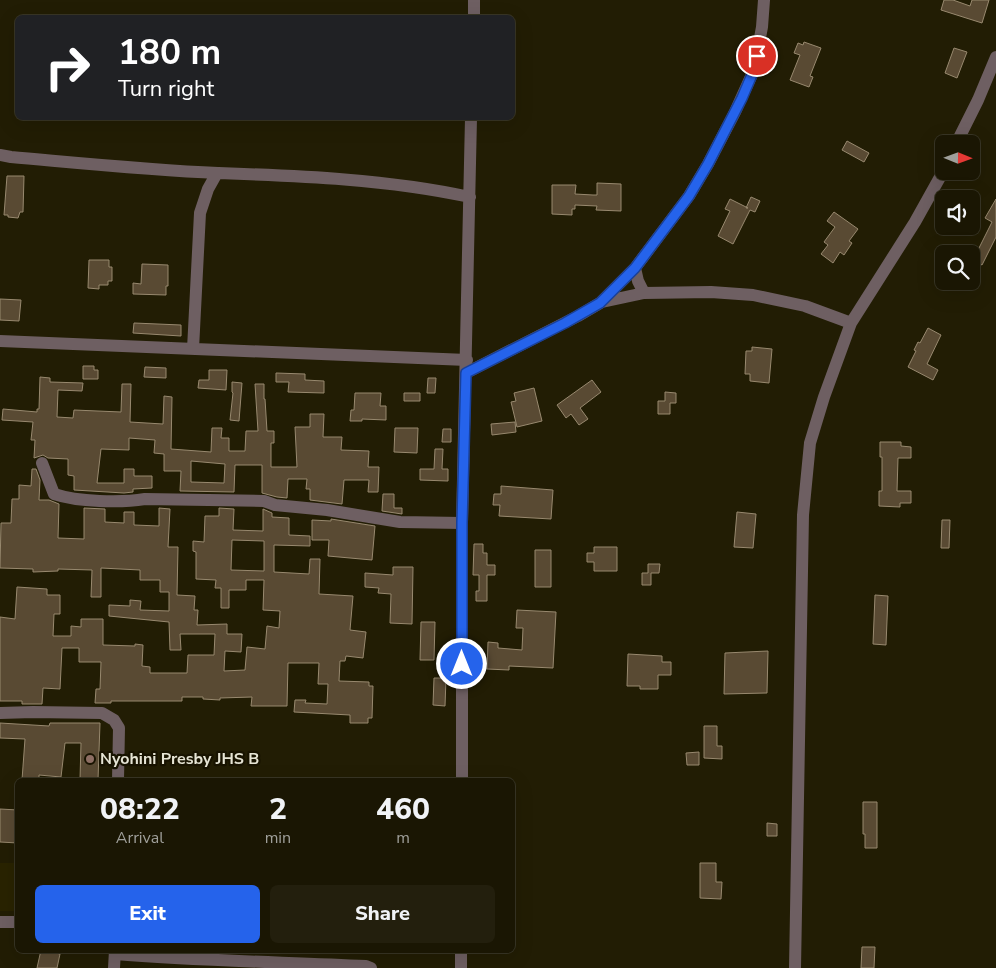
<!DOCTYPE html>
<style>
body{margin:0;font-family:"Nunito Sans",sans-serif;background:#231f0d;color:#f1f3f6;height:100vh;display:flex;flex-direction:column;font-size:19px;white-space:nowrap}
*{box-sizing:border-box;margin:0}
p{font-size:16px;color:#9f9f9a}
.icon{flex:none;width:28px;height:28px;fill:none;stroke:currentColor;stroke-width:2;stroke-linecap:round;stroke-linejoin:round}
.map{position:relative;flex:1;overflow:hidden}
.side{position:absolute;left:15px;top:778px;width:500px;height:175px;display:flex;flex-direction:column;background:#1a1603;border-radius:8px;box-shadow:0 5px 20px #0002,0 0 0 1px #383525}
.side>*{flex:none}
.banner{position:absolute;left:15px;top:15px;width:500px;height:105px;border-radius:8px;box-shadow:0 5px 20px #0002,0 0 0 1px #383525;background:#202124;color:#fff;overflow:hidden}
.needle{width:32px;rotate:91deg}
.controls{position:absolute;left:935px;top:135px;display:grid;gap:10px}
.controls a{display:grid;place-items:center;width:45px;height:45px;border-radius:8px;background:#1a1603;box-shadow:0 5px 20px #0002,0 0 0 1px #383525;font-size:25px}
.pin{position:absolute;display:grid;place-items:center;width:42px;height:42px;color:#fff;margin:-21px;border:2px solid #fff;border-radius:50%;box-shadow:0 1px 5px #0007}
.me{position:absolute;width:55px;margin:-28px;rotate:0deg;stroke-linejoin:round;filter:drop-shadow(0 0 4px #0008)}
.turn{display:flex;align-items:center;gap:18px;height:105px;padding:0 20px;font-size:22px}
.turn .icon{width:65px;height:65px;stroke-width:2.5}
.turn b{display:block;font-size:35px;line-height:42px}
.eta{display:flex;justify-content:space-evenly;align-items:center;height:85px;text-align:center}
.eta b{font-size:30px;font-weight:800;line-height:35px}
.primary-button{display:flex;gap:10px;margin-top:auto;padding:10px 20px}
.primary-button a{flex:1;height:58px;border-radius:8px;background:#2563eb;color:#fff;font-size:20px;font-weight:800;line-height:58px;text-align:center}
.primary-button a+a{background:#231f0d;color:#f1f3f6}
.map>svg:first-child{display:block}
.built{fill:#292301}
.building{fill:#594a33;stroke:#98896f;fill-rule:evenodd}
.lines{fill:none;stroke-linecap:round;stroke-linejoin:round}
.street{stroke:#6e5f62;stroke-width:12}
.route-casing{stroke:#184099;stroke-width:12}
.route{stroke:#2563eb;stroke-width:9}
.education-dot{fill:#8d6e63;stroke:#181300;stroke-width:2}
.labels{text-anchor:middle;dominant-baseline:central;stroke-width:4.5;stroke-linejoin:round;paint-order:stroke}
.poi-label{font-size:16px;font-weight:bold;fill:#e6e4d4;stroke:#181300;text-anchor:start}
</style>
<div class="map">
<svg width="996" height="968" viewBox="0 0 996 968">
<rect width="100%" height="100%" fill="#221d04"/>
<!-- built -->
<path class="built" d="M0 863H17V911H0Z"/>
<!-- building -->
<path class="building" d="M944 0H953L970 6 972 0H989L982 23 941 10Z
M804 42 821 48 810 76 813 77 809 87 790 80 800 55 794 53 798 43 803 45Z
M954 48 967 52 957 78 945 73Z
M847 141 869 153 864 162 842 150Z
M7 176H24L23 212H20L18 218 8 217V215H4Z
M597 183 621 184V211L596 210 597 206 575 205V209H572V215L552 214V185H576L575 194 593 195H597Z
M751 197 760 201 755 212 750 210 733 244 718 236 730 211 725 209 730 199 748 208H746Z
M996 199V237L982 265 973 260 992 222 985 218Z
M834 212 858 229 849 241 852 243 844 255 840 252 833 263 821 254 828 245 824 242 835 227 827 221Z
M89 260H109V267H112V281H108V285H99V289L88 288Z
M142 264 168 265V286H166V295L133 294V283L141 284Z
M0 299 21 300 19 321 0 320Z
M134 323 181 325V336L133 333Z
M928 328 941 335 927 364 938 370 933 380 908 367 916 351 914 350 918 342 920 343Z
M752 347 772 349 769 383 750 381V374H745L746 351H752Z
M83 366H94V370H98V379H83Z
M145 367 166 368V378L144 377Z
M209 370H227L226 390 198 388 199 380H209Z
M276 373 305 374V380L324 381V393L288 392 289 382H276Z
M40 377 50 378V382L83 383 82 391 58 390 57 417 73 418 74 410 121 412 122 384H131L130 422 163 424 164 396 172 397 171 449 211 452 212 428H222L221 438H229V451H245L246 431H258L255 384H264V399H265L267 431H274V443H271V467H297L295 427H310V414H324L323 437H342L341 450 369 451 368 467H379L378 492H368L369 480H344L342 504 310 500V489H306L307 479H288L287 498 277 497 262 493V465H235L234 492 180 491 181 471H164V454L154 453 155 440 129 438V450L101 449 97 483H124V469H134V476H152V488L133 489V492L124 493 74 490V476L68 475V459L48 458 43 455 34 458 35 440H31L33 422 2 420 3 409 37 412V409H39ZM191 461 225 464 224 483 191 482Z
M428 378H436L435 393H427Z
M592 380 601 392 580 408 588 419 579 425 571 414 566 418 557 405Z
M232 382 242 383 239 421 230 420 233 393 232 392Z
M534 388 542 421 517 427 511 402 516 401 514 393Z
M665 392 676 393V403H670V414H658V401H665Z
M355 393H381L380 406H386V420L362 419V421H350L351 410H354Z
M404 393H420V401H404Z
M515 422 516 432 492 435 491 424Z
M395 428H418L417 453 394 452Z
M443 429H451V442H442Z
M880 442H901V446L911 447V458H898L897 491H911V503H900V507L879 506V491H882V457H880Z
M435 449H443L442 469H448V481L420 480V469H434Z
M32 469H36L40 480 39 500H49L59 504 58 538 84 539V508L105 509V522L124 523V512H134V525L159 526V508L170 509 168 547H178L177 595 195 596 194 610H198L197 625 227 624V634H242L241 652 225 651 224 671 245 670 247 647 265 649 267 626 279 628 280 611 263 610 264 580H246V590H229V608H221V588H215L216 580 196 579V552L193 551V541L204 542 205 516H219V508L234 509 233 530 263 531V509L272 513V517L289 518V535L310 536V546L274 545V572L309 574 310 559H320L319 594 353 596 350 630 366 632 363 658 346 656 345 661H340L339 681 369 682V686H373L372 718H368V723H350V715L294 712 295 700H306L305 703 327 704 328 684H318L319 663H288L287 706H251L252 697 220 698V700L203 699V697H182V701H111V703H95L96 689H100L101 662H79V648H62L60 689 43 688 42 704H22V701H0V617L15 619 17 587 47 589V595H60V614H54L53 636H71V626L81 627V619H103V645L135 646V644L143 645 142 666 150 667V673H187L188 655H214L215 634H180L181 650H170L169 622 109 616V605L130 606V600L141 601 140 610 169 611V592H160V580H140V570L101 568V597H91L92 570 58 569V571L33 572V569L0 568 1 523H11L12 499H19V485L31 486ZM232 540 264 541V571L231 570Z
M501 486 553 490 551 519 499 516 500 505H493L494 494H501Z
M383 494H394V508H402V514L382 511Z
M737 512 756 514 753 548 734 547Z
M331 519 375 526 372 560 328 556 329 540H312V520L331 521Z
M942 520H950L949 548H941Z
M474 544H483V553H487V565H495V575H487V601H476V591H479V575H473Z
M594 547H617V571H594V562H587V553H594Z
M535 550H551V587H535Z
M648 564H660L659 573H651V585H642V573H648Z
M393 567H413L412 624 390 623 391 594 378 593 379 588 365 587V573L393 575Z
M875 595 888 596 886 645 873 644Z
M517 610 556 612 553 668 509 666V670L487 669 488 642 498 643V648L522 650 523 628H516Z
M421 622H435L434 660H420Z
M768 651 767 693 724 694 725 653Z
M628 654 662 656V662H671V675H658V689H640V686H627Z
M434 678H446L445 706 433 705Z
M0 723 49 726 50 723H100L98 780H80L81 743H65L61 777 39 775V780H22L25 739 0 738Z
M704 726H717V746H722V759L704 758Z
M699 752V765H687L686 753Z
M863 802H877V848H865V834H863Z
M0 809 18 810V843L0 842Z
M767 823 777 824V836H767Z
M700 863H716V882H722L721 899 700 898Z
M862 947H875L874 968H861Z
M41 950 60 954 57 968H37Z"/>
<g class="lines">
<!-- street -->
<path class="street" d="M474 18V0
M956 144 978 100 996 57
M0 155 11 157C80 163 149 170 218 173 302 176 387 179 470 197
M635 268 638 281 644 293
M602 302 644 293 711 292 753 295 805 306 851 323
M0 341 467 360
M193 349 200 213 208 189 217 173
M466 373 578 316 600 303 635 268 689 196 708 164 735 112 754 70 762 27 764 0
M42 463 54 494C78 502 121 503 145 499L264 501 275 505 327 510 400 522 462 523
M0 713 33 712 102 713 114 720 119 728 118 780
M462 780V523L471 118
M0 922H18
M115 954C199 961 283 962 366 966L371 968
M114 968 115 950
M461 968V950
M795 968 803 515 810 443 824 397 851 323 915 222 944 170"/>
</g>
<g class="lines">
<!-- route casing -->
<g class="route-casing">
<path id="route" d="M462 664V523L466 373 565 323 600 303 635 268 689 196 708 164 742 98 754 70 757 56"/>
</g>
<!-- route -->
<use href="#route" class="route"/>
</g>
<!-- markers -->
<circle class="education-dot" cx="90" cy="759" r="5"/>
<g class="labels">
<!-- poi labels -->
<g class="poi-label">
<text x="100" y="759">Nyohini Presby JHS B</text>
</g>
</g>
</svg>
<div class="controls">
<a><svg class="needle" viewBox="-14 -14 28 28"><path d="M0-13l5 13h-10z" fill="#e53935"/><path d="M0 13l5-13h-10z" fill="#9f9f9a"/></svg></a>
<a><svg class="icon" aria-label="sound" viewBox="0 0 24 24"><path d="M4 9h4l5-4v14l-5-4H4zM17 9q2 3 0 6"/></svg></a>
<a><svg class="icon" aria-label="search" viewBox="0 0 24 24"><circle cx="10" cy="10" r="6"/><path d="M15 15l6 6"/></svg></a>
</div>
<div class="pin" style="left:757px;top:56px;background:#d93025"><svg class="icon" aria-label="arrive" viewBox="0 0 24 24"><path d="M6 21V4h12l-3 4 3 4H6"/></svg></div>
<svg class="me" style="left:462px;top:664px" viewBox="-20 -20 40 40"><circle r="17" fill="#2563eb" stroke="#fff" stroke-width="3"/><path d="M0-11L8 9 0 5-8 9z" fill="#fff"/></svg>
<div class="banner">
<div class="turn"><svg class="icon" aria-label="right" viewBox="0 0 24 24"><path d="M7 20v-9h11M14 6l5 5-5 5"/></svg><div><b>180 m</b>Turn right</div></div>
</div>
<section class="side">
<div class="eta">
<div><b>08:22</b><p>Arrival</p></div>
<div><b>2</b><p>min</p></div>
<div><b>460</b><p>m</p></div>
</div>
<div class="primary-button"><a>Exit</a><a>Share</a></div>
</section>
</div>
